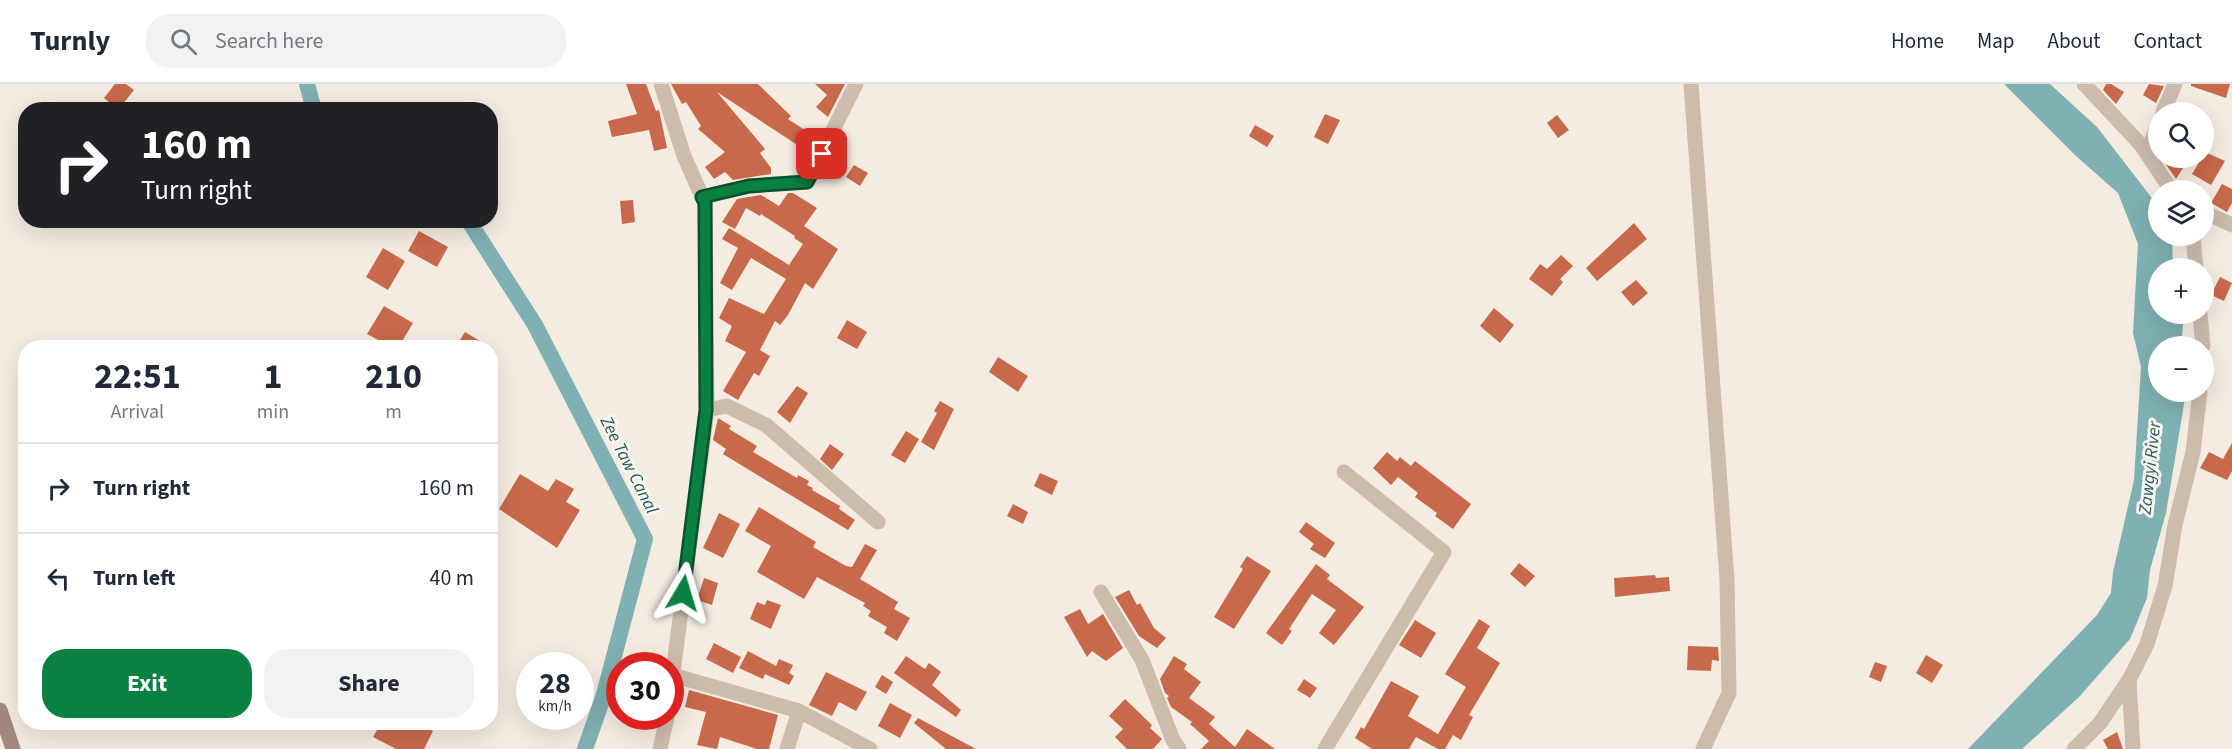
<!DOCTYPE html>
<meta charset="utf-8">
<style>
body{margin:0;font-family:"Source Sans 3",sans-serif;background:#f2f2f3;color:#1f2937;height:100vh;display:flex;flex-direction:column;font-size:22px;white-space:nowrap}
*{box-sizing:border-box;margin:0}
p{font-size:20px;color:#747a83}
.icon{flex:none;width:33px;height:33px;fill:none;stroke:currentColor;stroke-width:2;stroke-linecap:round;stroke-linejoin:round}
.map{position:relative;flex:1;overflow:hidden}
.side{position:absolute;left:18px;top:256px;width:480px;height:390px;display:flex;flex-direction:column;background:#fff;border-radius:24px;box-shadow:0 6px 24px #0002}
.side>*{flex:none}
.banner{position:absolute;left:18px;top:18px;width:480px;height:126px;border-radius:24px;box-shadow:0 6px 24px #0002;background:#202124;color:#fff;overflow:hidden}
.buttons{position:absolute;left:2148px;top:18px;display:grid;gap:12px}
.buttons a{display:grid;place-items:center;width:66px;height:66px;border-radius:50%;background:#fff;box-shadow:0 6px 24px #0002;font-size:30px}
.speed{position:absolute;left:516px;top:568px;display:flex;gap:12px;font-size:30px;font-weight:700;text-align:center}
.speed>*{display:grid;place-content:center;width:78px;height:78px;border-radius:50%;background:#fff;box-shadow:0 6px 24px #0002;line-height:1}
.speed small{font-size:15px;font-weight:400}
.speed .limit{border:9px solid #d22;background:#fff;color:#111}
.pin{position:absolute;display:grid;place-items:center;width:51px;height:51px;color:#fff;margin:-26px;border-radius:12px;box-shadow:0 3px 9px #0006}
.me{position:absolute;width:66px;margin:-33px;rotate:7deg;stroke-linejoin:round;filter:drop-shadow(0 0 4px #0008)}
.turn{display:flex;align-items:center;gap:21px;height:126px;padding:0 24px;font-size:27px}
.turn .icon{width:78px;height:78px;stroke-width:2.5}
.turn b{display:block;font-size:42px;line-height:51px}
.eta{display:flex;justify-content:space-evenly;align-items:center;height:102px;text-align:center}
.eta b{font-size:36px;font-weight:700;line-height:42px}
.button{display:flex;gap:12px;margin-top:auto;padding:12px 24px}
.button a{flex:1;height:69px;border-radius:24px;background:#0b8043;color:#fff;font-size:24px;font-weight:700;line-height:69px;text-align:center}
.button a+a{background:#f2f2f3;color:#1f2937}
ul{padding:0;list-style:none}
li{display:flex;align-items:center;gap:18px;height:90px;padding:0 24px;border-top:2px solid #e0e1e3}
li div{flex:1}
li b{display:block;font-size:22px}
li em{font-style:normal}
header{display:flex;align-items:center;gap:36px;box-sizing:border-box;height:84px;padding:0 30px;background:#fff;border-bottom:2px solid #e0e1e3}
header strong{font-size:28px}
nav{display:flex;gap:33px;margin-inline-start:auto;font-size:21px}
.search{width:420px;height:54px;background:#f2f2f3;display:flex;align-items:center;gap:15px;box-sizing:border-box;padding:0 21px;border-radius:24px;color:#747a83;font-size:22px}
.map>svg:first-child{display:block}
.water{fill:#7fb0b2}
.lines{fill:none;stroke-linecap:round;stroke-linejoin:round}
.canal{stroke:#7fb0b2;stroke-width:16}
.building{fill:#c8694b}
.minor{stroke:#cdbbac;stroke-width:15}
.secondary{stroke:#a18a7d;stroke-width:15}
.route-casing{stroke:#07532c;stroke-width:15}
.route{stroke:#0b8043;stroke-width:10}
.labels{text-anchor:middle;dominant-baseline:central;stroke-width:6;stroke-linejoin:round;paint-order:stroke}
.water-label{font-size:18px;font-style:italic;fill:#1f5a5e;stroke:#fbf5ee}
</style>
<header>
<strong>Turnly</strong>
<div class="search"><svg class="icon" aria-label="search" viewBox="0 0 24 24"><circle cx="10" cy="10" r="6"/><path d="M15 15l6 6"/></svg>Search here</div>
<nav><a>Home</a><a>Map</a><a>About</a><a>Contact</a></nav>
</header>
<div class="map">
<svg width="2232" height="665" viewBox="0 0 2232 665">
<rect width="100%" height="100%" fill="#f4ebe1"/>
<!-- water -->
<path class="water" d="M2004 0H2050L2097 43 2158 122V152H2172L2173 184H2158V230H2184L2181 262H2158V308H2186L2166 429 2150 486 2147 514 2130 555 2079 613 2022 665H1968L2097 531 2111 509 2113 488 2134 396 2141 283 2133 249 2138 160 2118 109 2076 72Z"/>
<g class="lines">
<!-- canal -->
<path class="canal" d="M307 0 314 26
M468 136 535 241 645 455 603 614 585 665"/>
</g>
<!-- building -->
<path class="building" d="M115 0H126L134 6 118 26 104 14Z
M626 0H646L656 27 659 26 667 64 654 67 649 46 612 53 608 37 637 30Z
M671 0H758L791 32 788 35 814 52 805 66 717 8 765 65 760 69 771 84V90L733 96 725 88 714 95 705 83 725 68 698 45 701 42 686 18 682 20Z
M815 0H845L828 33 816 23 827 11Z
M2106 0H2111L2124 8 2116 20 2103 6Z
M2149 0 2164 2 2156 19 2143 11Z
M2191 0H2230L2226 14 2191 2Z
M1325 30 1340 36 1328 60 1314 53Z
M1557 31 1569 46 1558 54 1547 39Z
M1255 41 1274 52 1267 63 1249 52Z
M2205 68 2225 77 2211 101 2192 90Z
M2167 74 2183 84 2176 95 2165 79Z
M854 81 868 89 860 102 846 93Z
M2222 100 2232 105V119L2227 128 2211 119Z
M788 109H793L817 124 804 142 838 165 813 205 805 199 788 231 780 241 775 237 760 266 770 272 759 292 754 289 738 316 723 307 746 268 725 257 732 242 719 234 729 214 764 230 786 195 751 174 732 206 720 199 738 164 722 155 729 144 789 181 803 160 794 154 795 152 761 130 760 132 746 124 735 145 722 138 737 115 761 111 779 122Z
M633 116 635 138 622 140 620 117Z
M1634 139 1647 155 1597 197 1586 184Z
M419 147 448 163 437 183 408 167Z
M383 164 405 177 388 206 366 193Z
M1561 171 1573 182 1560 195 1563 198 1552 212 1529 195 1540 180 1547 185Z
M2220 193 2232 199 2224 217 2211 211Z
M1636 196 1648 209 1633 222 1621 208Z
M384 222 413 239 398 264H378L382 258 367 250Z
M1494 224 1514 241 1500 259 1480 242Z
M847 236 867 248 857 265 837 254Z
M465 248 492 264H455Z
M998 273 1028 292 1018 308 989 288Z
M797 302 808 309 790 339 777 328Z
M940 317 954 325 934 366 921 358 937 329 934 327Z
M718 334 731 342 729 345 757 362 753 368 797 394 798 391 809 397 807 401 813 404 812 406 840 422 839 425 855 436 848 446 723 370 726 365 713 356Z
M906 347 919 355 905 379 891 371Z
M2232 359V387L2227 396 2200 384 2209 368 2223 375Z
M830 360 844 370 832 386 820 375Z
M1387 368 1397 377 1400 373 1411 382 1415 377 1471 420 1453 445 1435 432 1437 429 1415 413 1418 409 1398 393 1391 401 1373 384Z
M1040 389 1058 397 1052 411 1034 402Z
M520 390 548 407 556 395 574 405 566 418 580 426 557 464 499 425Z
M1013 420 1028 428 1023 440 1007 432Z
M759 423 816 458 813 463 846 482 852 483 865 460 877 466 860 495 898 518 894 525 910 534 897 557 884 549 887 543 868 532 871 527 863 522 865 519 817 493 804 515 757 488 771 462 745 447Z
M719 429 740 440 723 474 703 464Z
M1306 438 1335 459 1325 474 1310 465 1314 460 1299 448Z
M1247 472 1271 487 1234 545 1214 533 1243 485 1240 483Z
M1519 479 1535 492 1525 503 1510 490Z
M1316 480 1330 491 1327 495 1364 523 1334 561 1319 549 1336 526 1312 510 1289 545 1292 547 1282 561 1266 549Z
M1655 491 1656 494 1669 493 1670 507 1615 513 1614 494Z
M704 494 718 499 712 521 697 516Z
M1129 506 1137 521 1140 519 1154 544 1166 554 1157 564 1139 552 1115 513Z
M767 516 781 521 771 545 750 535 757 518 765 521Z
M1080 525 1088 540 1103 530 1123 564 1106 577 1092 567 1087 573 1064 533Z
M1479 535 1490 542 1477 564 1500 579 1469 631 1473 633 1461 656 1453 651 1445 665H1438L1416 653 1409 665H1372L1355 654 1361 643 1364 645 1391 597 1419 612 1408 632 1438 650 1466 603 1445 590Z
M1415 536 1436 549 1421 574 1399 561Z
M714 559 741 573 733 589 706 575Z
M1688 562 1718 563 1719 577 1712 576 1711 587 1687 586Z
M748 567 776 582 779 575 793 581 789 589 794 592 789 601 765 590 763 595 739 584Z
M1926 571 1943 581 1932 599 1916 589Z
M906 572 925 585 929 579 941 588 932 601 961 626 956 633 894 589Z
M1174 572 1187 580 1184 585 1201 598 1189 614 1215 633 1209 640 1235 663 1247 645 1275 665H1201L1209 657 1190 640 1192 638 1171 623 1167 614 1169 612 1165 609 1160 595Z
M1875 578 1887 582 1881 598 1869 593Z
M826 588 867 608 856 627 839 618 832 632 809 621Z
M882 591 893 598 886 610 875 603Z
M1304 595 1317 604 1310 614 1297 606Z
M689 606 778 631 769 665H757L720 653 717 665 697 661 706 628 685 623Z
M1125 615 1152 641 1150 644 1162 655 1153 665H1127L1115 653 1123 645 1109 632Z
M890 619 912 631 900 654 878 642Z
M918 634 976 665H946L914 639Z
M381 639H419L433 647 424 665H396L373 653Z
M2117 648 2123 665H2108L2103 656Z"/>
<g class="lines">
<!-- minor -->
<path class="minor" d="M661 0 684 72 705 119 707 326 670 612
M1691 0 1727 496 1729 609 1703 665
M2084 0 2142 62 2171 106
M2163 28 2175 0
M2147 69 2158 40
M702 113 749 102 807 98 856 0
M2204 128 2232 141
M2193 152 2196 184
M2200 230 2203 262
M707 326 727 322 766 341 878 438
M1101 508 1142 576 1173 656 1179 665
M672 591 799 627 870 665
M2129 596 2133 665
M660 665 667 633
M787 665 799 627
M1325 665 1444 468 1344 388
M2074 665 2100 639 2129 596 2147 560 2165 502 2175 441 2193 368 2200 308"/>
<!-- secondary -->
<path class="secondary" d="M0 626 13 665"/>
</g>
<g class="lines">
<!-- route casing -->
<g class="route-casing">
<path id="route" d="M683 509 706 326 705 119 702 113 749 102 807 98 822 70"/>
</g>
<!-- route -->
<use href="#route" class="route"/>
</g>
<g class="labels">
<!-- water labels -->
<g class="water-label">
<text transform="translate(629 381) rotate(63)">Zee Taw Canal</text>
<text transform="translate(2150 384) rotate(-84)">Zawgyi River</text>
</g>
</g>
</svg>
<div class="buttons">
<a><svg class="icon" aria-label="search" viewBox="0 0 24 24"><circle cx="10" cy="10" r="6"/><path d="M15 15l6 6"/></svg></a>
<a><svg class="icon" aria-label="layers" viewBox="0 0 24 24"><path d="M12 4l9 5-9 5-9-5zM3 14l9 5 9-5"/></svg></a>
<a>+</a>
<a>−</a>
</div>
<div class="speed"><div>28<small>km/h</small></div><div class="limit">30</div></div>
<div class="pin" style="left:822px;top:70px;background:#d93025"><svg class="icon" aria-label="arrive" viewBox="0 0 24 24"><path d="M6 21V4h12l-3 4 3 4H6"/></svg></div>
<svg class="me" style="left:683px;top:509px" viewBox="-20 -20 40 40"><path d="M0-17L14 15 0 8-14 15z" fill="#0b8043" stroke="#fff" stroke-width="4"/></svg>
<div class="banner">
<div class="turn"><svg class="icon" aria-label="right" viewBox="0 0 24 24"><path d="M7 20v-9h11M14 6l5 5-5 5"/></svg><div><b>160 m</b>Turn right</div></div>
</div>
<section class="side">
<div class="eta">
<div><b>22:51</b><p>Arrival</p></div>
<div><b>1</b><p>min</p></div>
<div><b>210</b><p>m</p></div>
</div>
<ul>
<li><svg class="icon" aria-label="right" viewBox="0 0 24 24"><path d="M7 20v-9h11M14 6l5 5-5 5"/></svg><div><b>Turn right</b></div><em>160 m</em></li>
<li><svg class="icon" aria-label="left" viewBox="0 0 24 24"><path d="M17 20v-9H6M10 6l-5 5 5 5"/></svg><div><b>Turn left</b></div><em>40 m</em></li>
</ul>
<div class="button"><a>Exit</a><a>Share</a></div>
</section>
</div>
